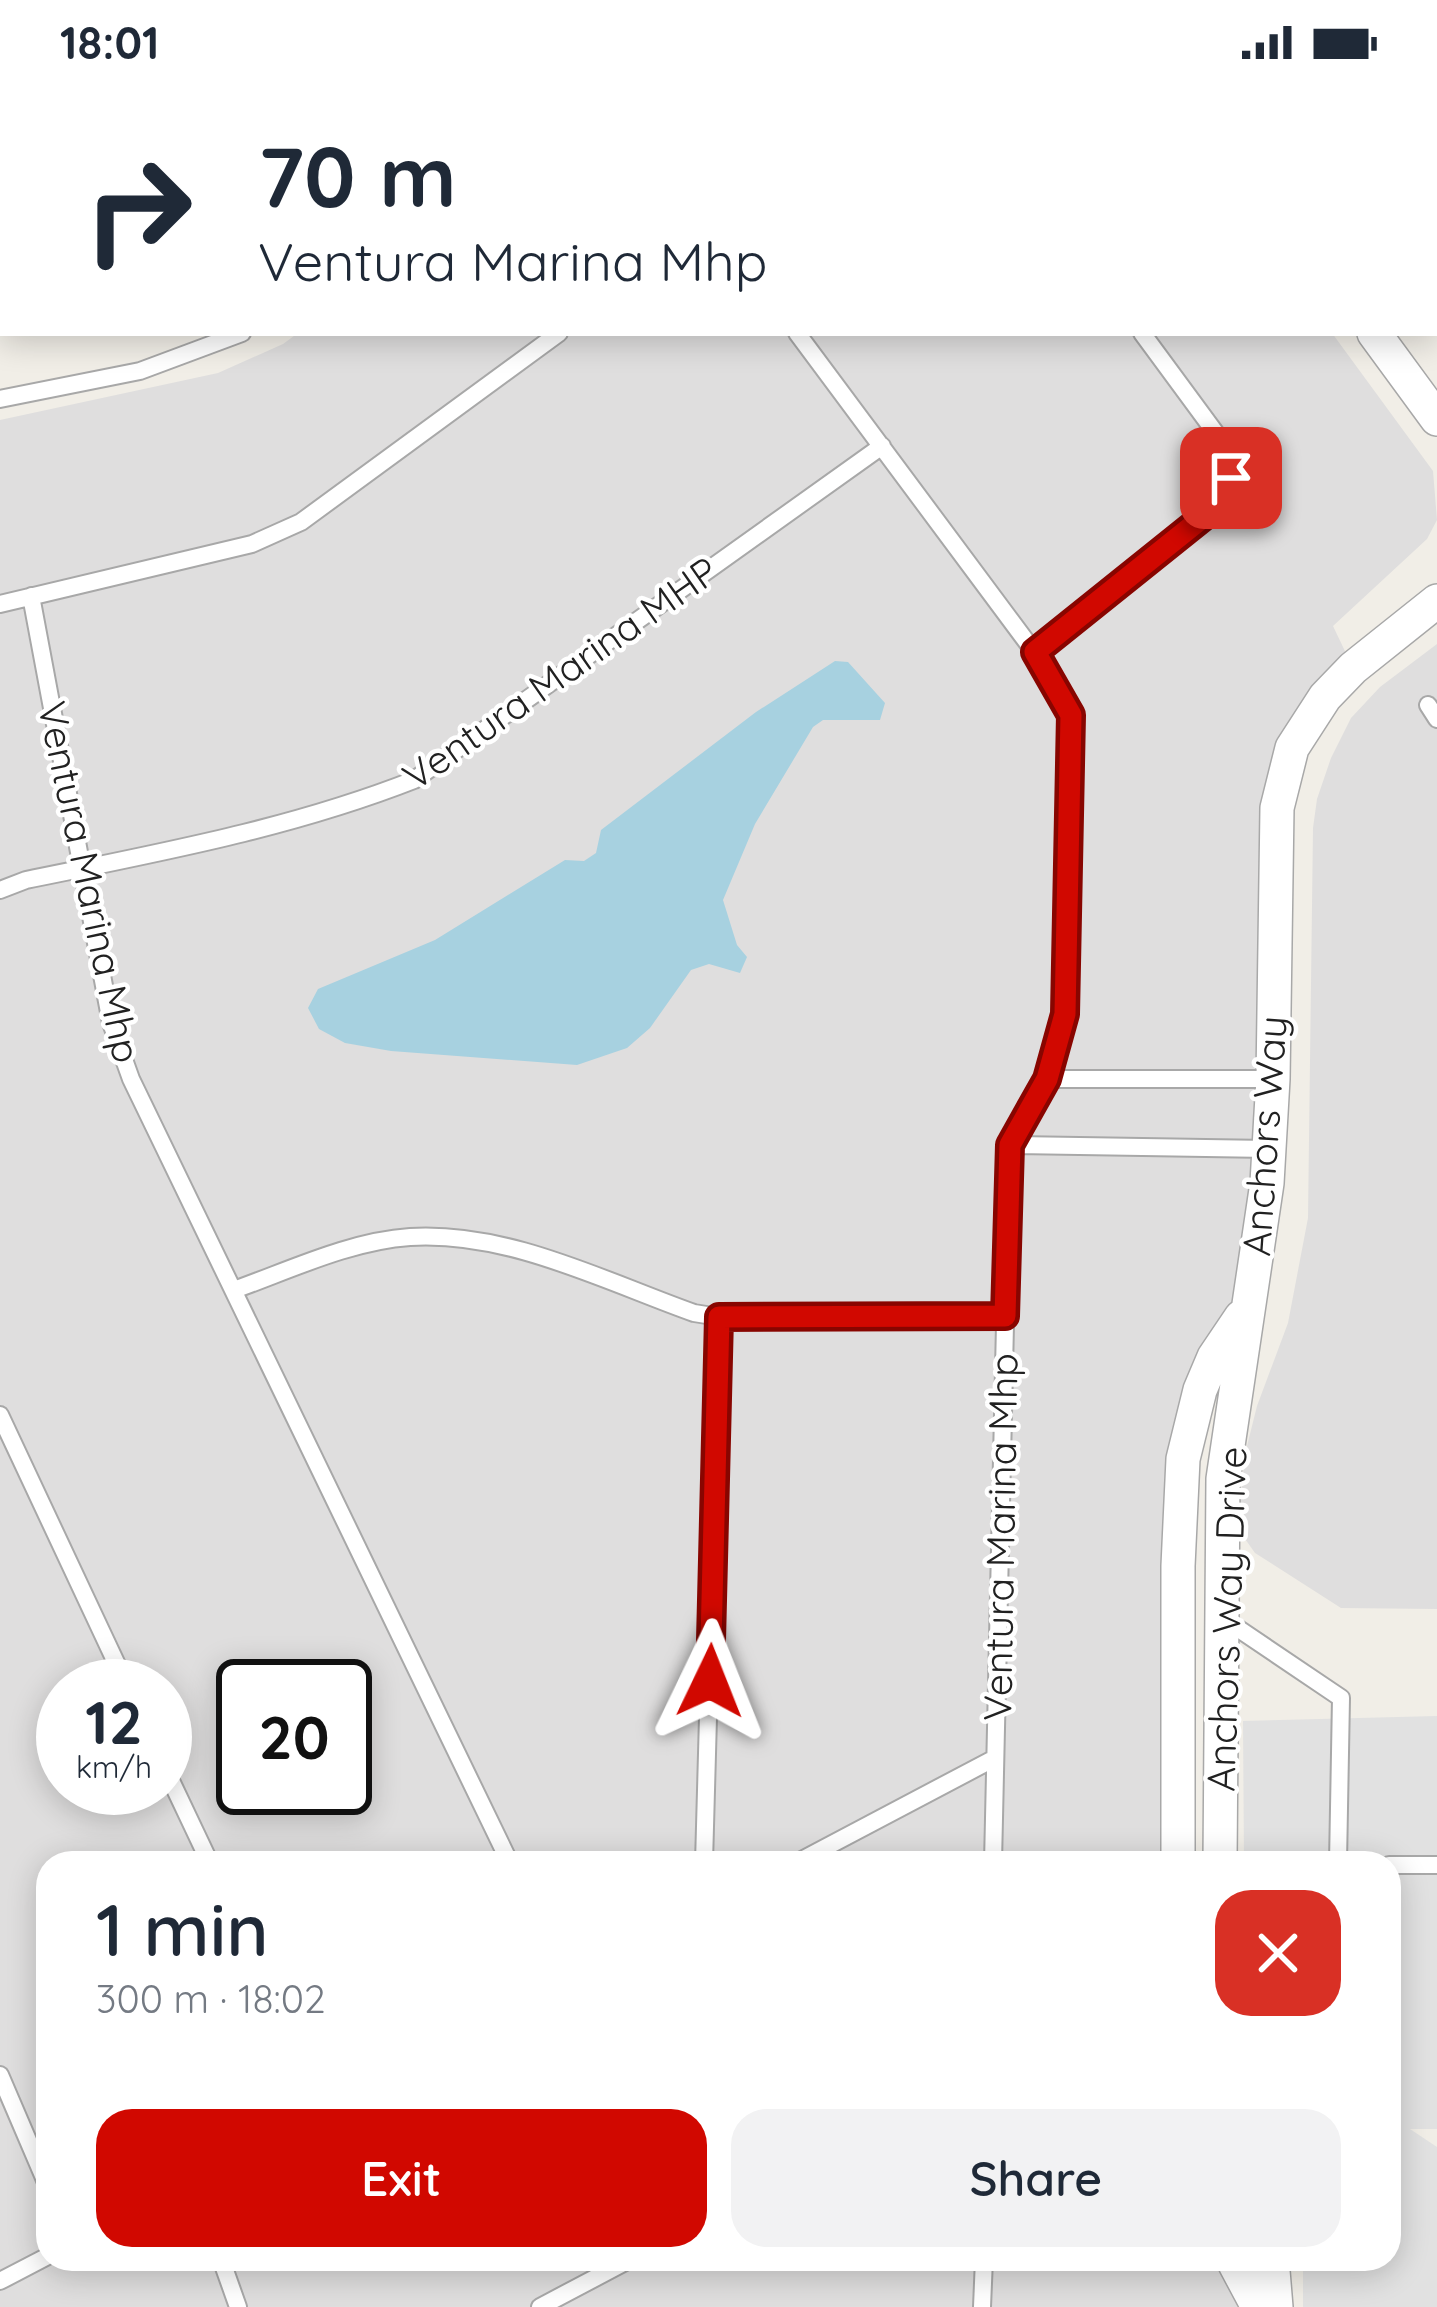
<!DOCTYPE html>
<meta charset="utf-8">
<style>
body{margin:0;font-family:Quicksand,sans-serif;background:#f2f2f3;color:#1f2937;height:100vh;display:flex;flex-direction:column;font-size:45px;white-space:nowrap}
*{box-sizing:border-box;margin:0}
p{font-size:39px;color:#747a83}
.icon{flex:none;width:66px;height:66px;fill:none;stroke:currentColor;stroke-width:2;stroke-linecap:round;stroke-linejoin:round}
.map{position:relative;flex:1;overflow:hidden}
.side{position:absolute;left:36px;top:1767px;width:1365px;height:420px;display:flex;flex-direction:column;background:#fff;border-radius:36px;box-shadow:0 6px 30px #0003}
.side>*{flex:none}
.hud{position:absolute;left:0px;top:0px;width:1437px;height:252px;box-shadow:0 6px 30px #0003;background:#fff;color:#1f2937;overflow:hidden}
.speed{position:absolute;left:36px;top:1575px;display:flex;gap:24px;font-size:60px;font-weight:700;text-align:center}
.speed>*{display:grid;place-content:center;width:156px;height:156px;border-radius:50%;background:#fff;box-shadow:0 6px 30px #0003;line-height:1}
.speed small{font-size:30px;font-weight:400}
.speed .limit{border:6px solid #111;border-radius:18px;background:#fff;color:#111}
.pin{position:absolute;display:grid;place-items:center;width:102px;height:102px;color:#fff;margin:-51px;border-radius:24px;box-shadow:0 6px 18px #0006}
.me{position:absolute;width:132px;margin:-66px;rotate:2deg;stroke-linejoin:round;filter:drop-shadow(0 0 9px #0008)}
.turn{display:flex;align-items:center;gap:42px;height:252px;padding:0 60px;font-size:54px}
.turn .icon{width:156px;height:156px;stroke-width:2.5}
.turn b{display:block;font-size:84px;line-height:102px}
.round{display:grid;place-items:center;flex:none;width:126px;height:126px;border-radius:36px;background:#f2f2f3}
.head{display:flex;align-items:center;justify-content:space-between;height:204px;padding:0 60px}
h1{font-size:72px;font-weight:600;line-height:90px}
.primary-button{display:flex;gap:24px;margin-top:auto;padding:24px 60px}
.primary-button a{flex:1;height:138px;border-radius:36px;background:#d10800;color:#fff;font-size:48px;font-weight:600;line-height:138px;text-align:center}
.primary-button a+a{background:#f2f2f3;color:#1f2937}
.status{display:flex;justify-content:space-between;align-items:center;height:84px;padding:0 60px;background:#fff;direction:ltr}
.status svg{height:33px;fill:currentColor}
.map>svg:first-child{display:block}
.residential{fill:#dfdede;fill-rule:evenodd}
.parking{fill:#e1e1e1}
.water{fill:#a7d1e0}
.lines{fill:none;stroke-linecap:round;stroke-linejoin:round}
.lane-casing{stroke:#a8a8a8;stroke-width:20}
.street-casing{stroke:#a8a8a8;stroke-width:36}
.secondary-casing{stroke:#6c7e02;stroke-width:48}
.lane{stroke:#fff;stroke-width:16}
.street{stroke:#fff;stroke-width:33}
.secondary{stroke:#f6fbbb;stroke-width:45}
.route-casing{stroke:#880500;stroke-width:30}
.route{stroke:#d10800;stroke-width:21}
.labels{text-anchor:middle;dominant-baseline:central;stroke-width:9;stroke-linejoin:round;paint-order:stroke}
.street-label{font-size:39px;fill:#212121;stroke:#fff}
</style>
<div class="status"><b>18:01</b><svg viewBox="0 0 49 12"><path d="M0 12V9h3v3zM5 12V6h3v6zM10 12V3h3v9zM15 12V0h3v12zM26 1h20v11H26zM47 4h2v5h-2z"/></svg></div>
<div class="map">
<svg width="1437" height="2223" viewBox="0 0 1437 2223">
<rect width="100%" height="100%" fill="#f1eee7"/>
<!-- residential -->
<path class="residential" d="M640 0H1149L1151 3H636Z
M298 249H1332L1433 387 1437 436 1427 455 1333 542 1353 584 1292 665 1262 1149 1200 1306 1178 1779H48V2175H1233L1237 2223H0V336L218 289 283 260ZM63 1602H165V1704H63ZM243 1602H345V1704H243Z
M1437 560V1525L1341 1524 1255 1469 1243 1452 1239 1428 1245 1370 1257 1322 1288 1239 1308 1134 1313 744 1317 715 1331 674 1351 634 1380 603Z"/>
<!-- parking -->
<path class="parking" d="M1437 1632V2045H1410L1437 2063V2223H1303V2175H1389V1779H1244L1243 1637Z"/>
<!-- water -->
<path class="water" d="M835 577 848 578 885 619 880 636H823L813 643 755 740 723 816 737 861 747 873 740 889 709 880 691 886 650 944 627 964 577 981 391 967 345 959 319 945 308 924 318 905 435 856 565 776 584 777 596 769 601 746 756 628Z"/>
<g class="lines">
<!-- lane casing -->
<g class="lane-casing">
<path id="lane" d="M959 0 961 3
M258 3 262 0
M582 3 587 0
M702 3 706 0
M0 196 3 194
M797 249 1035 569 1071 631 1065 930 1047 995 1009 1061 993 1779
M0 315 140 287 242 249
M31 512 111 939 131 995 510 1779
M0 520 252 460 301 438 559 249
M1035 569 1217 422 1231 394 1223 359 1142 249
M1428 621 1437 635
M0 806 26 796C157 769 289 745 414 696L882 362
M1047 995H1273
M1009 1061 1269 1065
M234 1206C290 1186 350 1157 410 1153 508 1147 604 1197 694 1229L719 1233 1005 1232
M0 1331 127 1602
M1224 1535 1341 1614 1338 1779
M165 1684 210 1779
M704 1779 719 1233
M796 1779 995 1674
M1389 1781H1437
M0 1991 48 2103
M221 2175 238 2223
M0 2197 48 2172
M540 2223 631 2175
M982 2223 984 2175"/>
</g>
<!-- street casing -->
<g class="street-casing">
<path id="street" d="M1192 0 1194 3
M1273 0 1276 3
M1434 218 1437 222
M1374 249 1437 335
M1178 1779V1482L1183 1375 1200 1306 1214 1273 1241 1233
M1220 1779 1223 1395 1267 1099 1273 995 1277 724 1292 664 1325 613 1353 584 1437 517
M1272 2175 1276 2223
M1235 2180 1258 2223"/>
</g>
<!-- secondary casing -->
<g class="secondary-casing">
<path id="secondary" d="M36 3 40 0
M0 29 3 27"/>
</g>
<!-- lane -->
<use href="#lane" class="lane"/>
<!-- street -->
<use href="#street" class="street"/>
<!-- secondary -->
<use href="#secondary" class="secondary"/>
</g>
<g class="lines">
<!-- route casing -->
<g class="route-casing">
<path id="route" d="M710 1597 719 1233 1005 1232 1010 1061 1047 995 1065 930 1071 631 1035 568 1217 422 1231 394"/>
</g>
<!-- route -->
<use href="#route" class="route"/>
</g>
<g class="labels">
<!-- street labels -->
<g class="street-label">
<text transform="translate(560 589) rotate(-35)">Ventura Marina MHP</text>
<text transform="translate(90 798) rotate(78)">Ventura Marina Mhp</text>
<text transform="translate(1264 1052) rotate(-86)">Anchors Way</text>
<text transform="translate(1000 1453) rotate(-89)">Ventura Marina Mhp</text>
<text transform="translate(1226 1535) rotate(-88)">Anchors Way Drive</text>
</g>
</g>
</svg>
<div class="speed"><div>12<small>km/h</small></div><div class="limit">20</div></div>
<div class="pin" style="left:1231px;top:394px;background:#d93025"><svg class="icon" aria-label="arrive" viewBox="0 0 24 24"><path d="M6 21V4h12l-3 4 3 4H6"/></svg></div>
<svg class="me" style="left:710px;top:1597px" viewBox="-20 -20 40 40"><path d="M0-17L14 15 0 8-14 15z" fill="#d10800" stroke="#fff" stroke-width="4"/></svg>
<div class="hud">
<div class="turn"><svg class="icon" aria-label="right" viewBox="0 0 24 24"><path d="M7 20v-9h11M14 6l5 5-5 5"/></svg><div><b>70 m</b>Ventura Marina Mhp</div></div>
</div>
<section class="side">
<div class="head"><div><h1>1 min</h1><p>300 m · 18:02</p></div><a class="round" style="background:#d93025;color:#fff"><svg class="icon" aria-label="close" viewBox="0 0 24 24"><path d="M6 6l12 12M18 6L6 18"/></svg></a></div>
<div class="primary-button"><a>Exit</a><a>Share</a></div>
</section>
</div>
